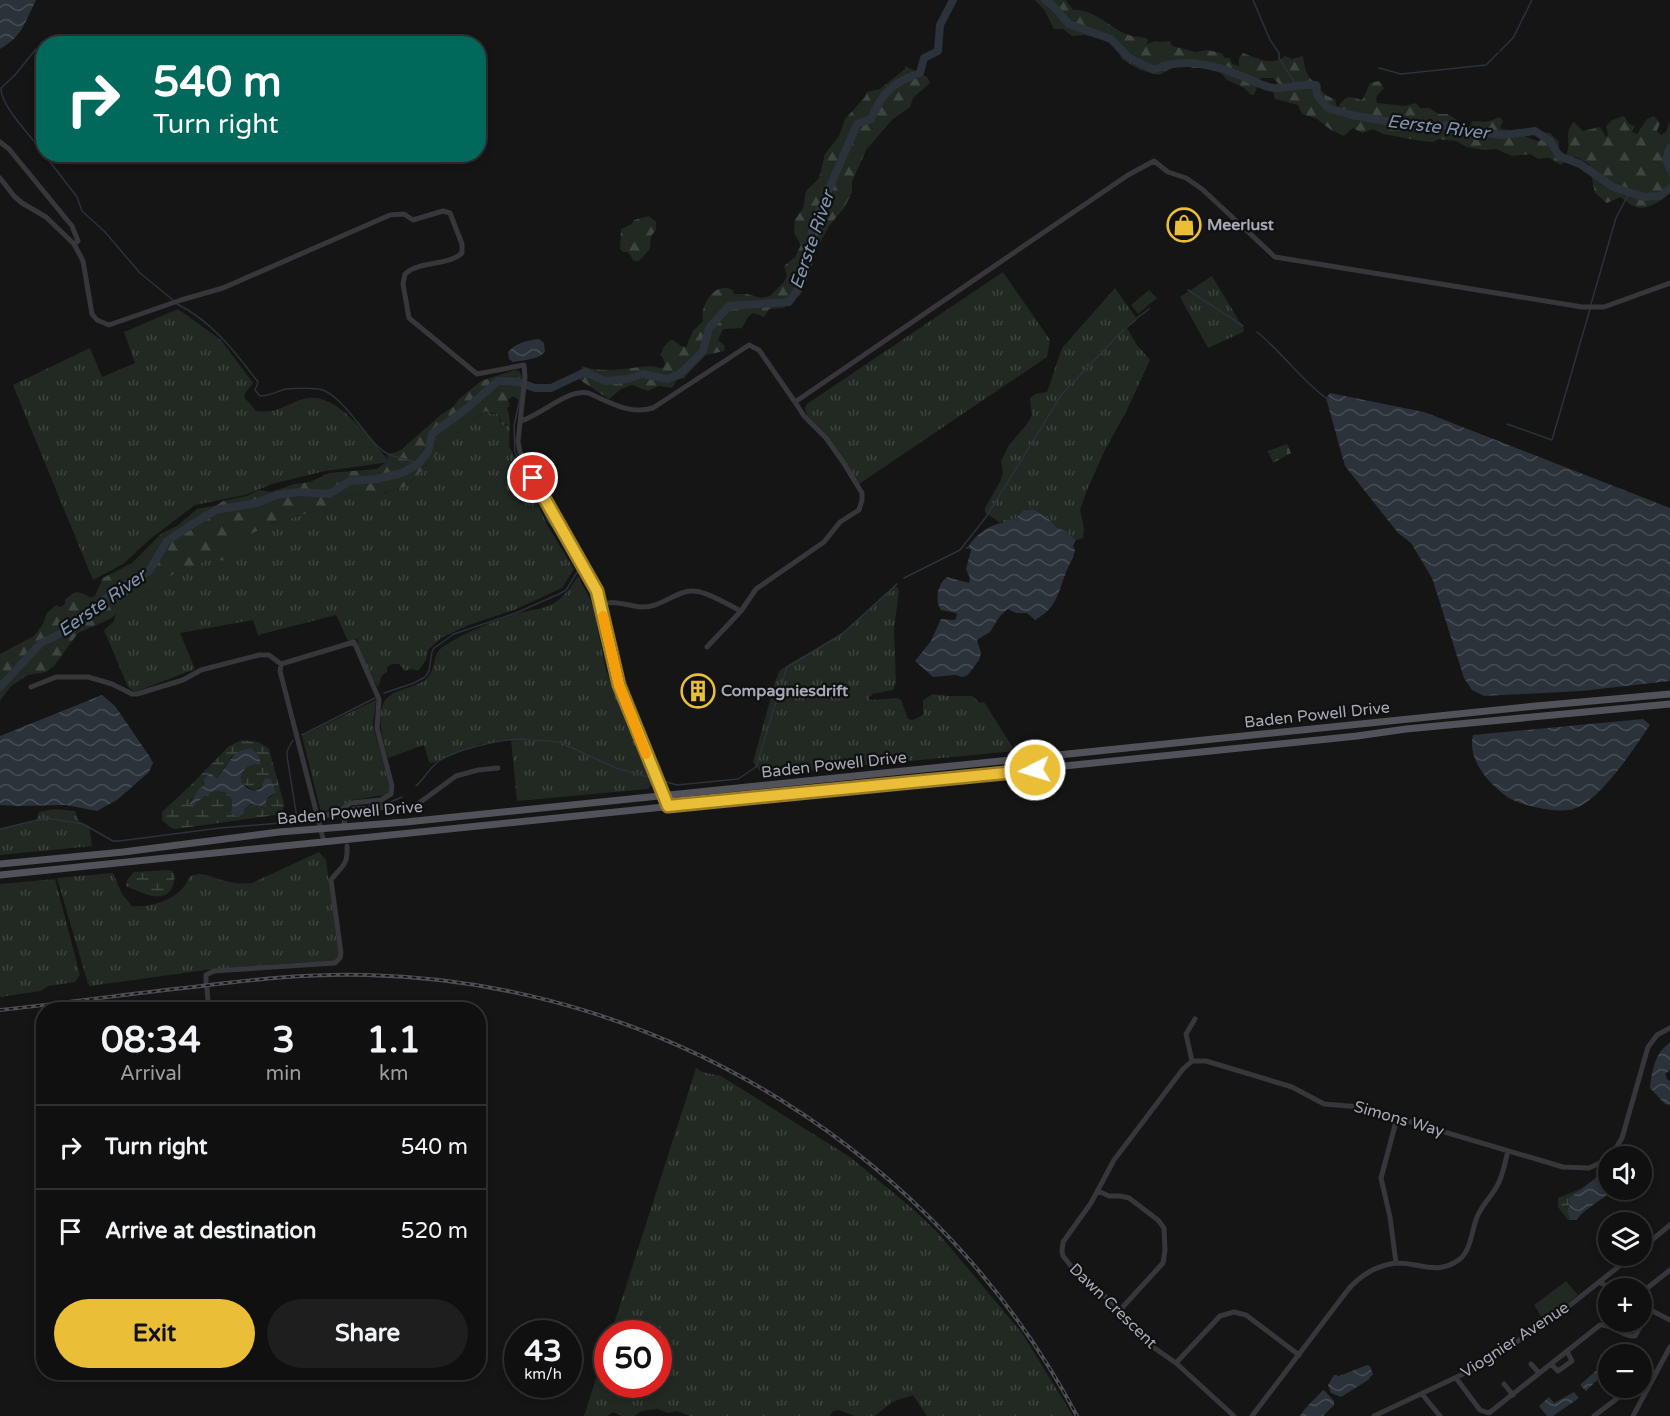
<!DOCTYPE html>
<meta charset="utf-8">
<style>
body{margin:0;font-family:"Varela Round",sans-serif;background:#1e1e1e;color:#f1f3f6;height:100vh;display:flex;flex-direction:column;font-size:22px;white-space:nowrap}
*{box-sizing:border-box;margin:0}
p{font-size:20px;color:#9c9d9f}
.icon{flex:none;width:33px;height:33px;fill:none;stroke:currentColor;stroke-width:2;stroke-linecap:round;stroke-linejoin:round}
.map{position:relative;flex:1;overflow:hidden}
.sheet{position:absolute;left:36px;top:1002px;width:450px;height:378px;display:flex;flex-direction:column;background:#101010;border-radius:24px;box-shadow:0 3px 9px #0003,0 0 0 2px #303030}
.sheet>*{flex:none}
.guide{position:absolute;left:36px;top:36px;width:450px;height:126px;border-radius:24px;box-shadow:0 3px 9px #0003,0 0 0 2px #303030;background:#00695c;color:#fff;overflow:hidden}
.buttons{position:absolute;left:1598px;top:1146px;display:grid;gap:12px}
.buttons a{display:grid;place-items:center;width:54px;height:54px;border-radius:50%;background:#101010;box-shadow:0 3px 9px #0003,0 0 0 2px #303030;font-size:30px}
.speed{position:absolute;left:504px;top:1320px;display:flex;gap:12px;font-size:30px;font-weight:700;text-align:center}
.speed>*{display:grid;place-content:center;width:78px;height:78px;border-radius:50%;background:#101010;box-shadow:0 3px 9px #0003,0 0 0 2px #303030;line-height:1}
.speed small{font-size:15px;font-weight:400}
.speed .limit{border:9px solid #d22;background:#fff;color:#111}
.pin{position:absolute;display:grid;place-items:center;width:51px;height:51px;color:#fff;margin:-26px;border:3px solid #fff;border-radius:50%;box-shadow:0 2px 6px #0007}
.me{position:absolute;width:66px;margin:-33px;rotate:265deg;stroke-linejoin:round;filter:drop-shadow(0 0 4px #0008)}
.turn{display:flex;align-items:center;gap:21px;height:126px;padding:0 18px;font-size:27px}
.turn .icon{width:78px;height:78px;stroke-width:2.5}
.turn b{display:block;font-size:42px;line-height:51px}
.eta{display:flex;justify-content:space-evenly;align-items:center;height:102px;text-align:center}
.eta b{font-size:36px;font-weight:800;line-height:42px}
.primary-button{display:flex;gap:12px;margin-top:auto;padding:12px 18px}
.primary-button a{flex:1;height:69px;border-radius:36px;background:#ebbe38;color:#111;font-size:24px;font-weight:800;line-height:69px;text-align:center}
.primary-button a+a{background:#1e1e1e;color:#f1f3f6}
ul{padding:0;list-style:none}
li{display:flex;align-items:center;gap:18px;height:84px;padding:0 18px;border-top:2px solid #303030}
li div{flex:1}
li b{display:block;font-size:22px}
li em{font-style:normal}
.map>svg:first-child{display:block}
.grass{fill:url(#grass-tufts)}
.forest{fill:url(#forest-firs)}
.wetland{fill:url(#wetland-marsh);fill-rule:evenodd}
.cemetery{fill:url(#cemetery-stones)}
.green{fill:#212922}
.water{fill:url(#water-waves)}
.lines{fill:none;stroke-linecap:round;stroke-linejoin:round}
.stream{stroke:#2b323a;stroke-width:1.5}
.river{stroke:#2b323a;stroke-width:8}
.minor{stroke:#36363b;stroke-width:5}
.major{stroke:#52535a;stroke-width:7}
.rail-casing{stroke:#4d4e54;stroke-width:4}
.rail{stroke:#101011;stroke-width:1.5;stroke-dasharray:4.5;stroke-linecap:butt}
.route-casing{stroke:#997c24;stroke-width:15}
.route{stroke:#ebbe38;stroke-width:10}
.slow{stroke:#f59e0b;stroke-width:10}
.labels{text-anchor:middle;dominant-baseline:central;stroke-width:4.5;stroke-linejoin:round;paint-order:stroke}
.poi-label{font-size:16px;font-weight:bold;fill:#a7aab6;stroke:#101011;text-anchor:start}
.street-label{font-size:16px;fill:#a7aab6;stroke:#101011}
.water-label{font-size:18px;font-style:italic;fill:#7f95b0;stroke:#101011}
</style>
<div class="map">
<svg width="1670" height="1416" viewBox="0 0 1670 1416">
<defs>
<pattern id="grass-tufts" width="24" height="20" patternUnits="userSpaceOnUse" patternTransform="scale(1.5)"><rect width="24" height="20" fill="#212922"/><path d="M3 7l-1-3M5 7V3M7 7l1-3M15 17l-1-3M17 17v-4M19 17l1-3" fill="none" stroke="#3e4540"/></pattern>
<pattern id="forest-firs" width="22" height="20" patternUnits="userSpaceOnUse" patternTransform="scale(1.5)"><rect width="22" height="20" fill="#212922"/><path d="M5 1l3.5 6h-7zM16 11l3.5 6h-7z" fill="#3e4540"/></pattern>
<pattern id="wetland-marsh" width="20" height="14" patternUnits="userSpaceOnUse" patternTransform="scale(1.5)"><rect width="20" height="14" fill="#212922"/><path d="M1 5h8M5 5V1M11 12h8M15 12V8" fill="none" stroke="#3e4540"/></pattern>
<pattern id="cemetery-stones" width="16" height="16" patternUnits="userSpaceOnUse" patternTransform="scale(1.5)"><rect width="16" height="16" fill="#212922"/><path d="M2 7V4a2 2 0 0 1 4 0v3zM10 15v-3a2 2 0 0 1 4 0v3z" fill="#3e4540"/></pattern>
<pattern id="water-waves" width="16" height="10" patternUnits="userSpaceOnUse" patternTransform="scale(1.5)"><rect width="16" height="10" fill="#2b323a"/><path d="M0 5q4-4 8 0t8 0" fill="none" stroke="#474d54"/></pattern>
</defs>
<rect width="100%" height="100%" fill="#151516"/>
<!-- grass -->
<path class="grass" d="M1003 272 1050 340 1047 357 859 484 807 415 805 409 807 404Z
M1212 276 1244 329 1243 332 1208 348 1180 297Z
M1115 288 1137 319 1127 328 1137 345 1150 360 1126 412 1105 450 1087 490 1080 510 1084 528 1083 538 1076 540 1065 531 1056 527 1047 517 1033 509H1026L1015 519 1005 520 1000 523 985 512V508L1001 480 1003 472 1001 461 1009 445 1027 424 1032 415 1030 398 1035 394 1047 392 1062 348Z
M178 309 221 340 253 383 246 392 244 397 256 411C282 414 288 401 309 398 339 394 372 442 390 462L325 471 272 484 245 495 195 505 150 539 123 564 93 580 13 385 90 348 102 377 135 363 124 332Z
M487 410 491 414H498L500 421 505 426 510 424 509 446 535 497 546 523 574 569 562 588 514 610 469 625 441 638 428 650 426 660 418 671 412 669 405 671 399 664H392L387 667V672L382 675 378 687C370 674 356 654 358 639L348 641 336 615 258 635 253 620 180 633 195 669 135 692 128 687 104 630 114 621 116 613 141 593 154 589 164 579 174 574 183 573 211 557 225 553 234 542 268 524 317 511 352 494 360 495 371 506 382 500V496C390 487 398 492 410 483L461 428Z
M578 576 593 605 606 670 652 781 653 783 648 789 517 801 511 739 477 745 432 763 429 762 424 745 388 758C383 737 370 703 396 692 405 688 417 686 425 680 438 669 430 655 444 646 463 633 501 618 523 612 534 609 545 609 554 603 565 596 571 587 578 576Z
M894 586 898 588 899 591 894 629 896 683 893 690 872 694 868 699 871 700 897 698 901 700 908 719 913 720 923 715V700L933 694 948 696H972L980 703 984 702 1015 751 763 775 753 762 775 682 780 670 842 634Z
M376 700 373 725 390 788 389 793 385 795 352 800 335 810 321 812 302 736Z
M55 809 75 811 79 821 89 826 92 846 0 855V829L36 821 39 812Z
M319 852 326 860 339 955 337 960 331 962 292 963 213 969 90 986 88 984 57 878 113 873 122 894 132 906C152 908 183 898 189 877 201 870 210 877 222 880 231 883 243 884 252 883Z
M55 879 80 975 75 982 48 986 41 991 0 997V884Z
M696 1068 702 1072 721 1076 850 1157 913 1209 939 1234 1022 1333 1073 1416H927L913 1395 892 1402 875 1416H855L839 1410 833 1411 830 1416H690L677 1411 668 1413 657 1409 642 1411 634 1416H622L613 1412 607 1416H584L607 1344 608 1384H658V1334L611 1333Z"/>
<!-- forest -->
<path class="forest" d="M1035 0H1066L1073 10C1096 9 1110 29 1129 35 1136 38 1141 36 1148 39L1147 44 1155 41 1160 42 1170 41 1172 46 1196 52 1207 50 1221 53 1225 58H1230L1232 64 1239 66V58L1243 53C1257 58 1272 67 1285 56L1292 59 1303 56C1305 69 1306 80 1321 85V90L1327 96 1335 99 1337 108C1346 97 1346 94 1361 100L1363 99 1370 83 1379 81 1384 88 1376 97 1377 103 1405 106 1416 103 1420 108H1429L1439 114H1448L1470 129 1472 128 1471 123 1473 121C1489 122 1484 123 1500 117L1503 122 1500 127 1502 129C1513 129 1526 138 1538 141L1541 140 1539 134 1541 132 1550 133 1559 142V150L1566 155C1572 144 1563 131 1574 122L1583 131 1600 127 1606 137 1608 135 1606 126 1612 120 1624 116 1629 124 1635 126 1632 132 1637 134 1647 119 1654 116 1660 123 1657 131 1661 135 1666 132 1670 121V191C1665 200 1646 211 1636 207 1630 205 1625 200 1620 197L1607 203 1595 193 1589 164 1576 157 1568 159 1561 165C1547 159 1556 156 1538 159L1530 154 1512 156 1496 149 1484 150 1467 147 1456 141 1439 139 1433 142 1421 141 1383 134 1373 129 1362 133 1353 128 1344 136 1331 130 1317 119 1302 114 1298 105 1275 99 1273 93 1278 89 1279 84 1273 78H1261L1254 95H1251L1243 87 1227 80 1221 73 1206 68H1192L1181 64 1159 75 1140 70 1122 59 1115 46 1106 40 1084 35 1072 36 1063 29H1054L1045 11Z
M905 66 927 77 930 83 913 98 910 107 892 120 866 150 852 182V192L844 208 829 226 816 250 809 275 800 295 784 308 769 309 764 317 753 313 748 317 742 328 723 329 718 340 725 346 724 351 706 355 684 378 677 380 672 388 659 386 648 391 632 385 621 389 609 399 580 380 582 366C605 374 626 368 649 366 654 366 658 368 663 368L665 364 662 356H660L663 348 669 341 673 340 681 346 686 347 693 331 703 321C700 305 714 281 733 290L734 294H747L761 298 770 296 784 282 787 275 784 266 795 257 801 245 794 233 795 220 803 208 806 191 819 178 825 154 839 136 845 119 865 97 867 92 880 89 905 69Z
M649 216 656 222V230L651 236 650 249 639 261H634L628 252H623L620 249 621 229 632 224 634 220Z
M515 370 519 371 523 379 521 398 519 400 513 396 508 400 510 406 507 408 509 414 510 424 503 425 498 414 485 411 461 428 407 486 385 492 380 504 371 506 360 495 352 494 317 511 290 518 282 522C272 520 267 526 259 530 242 538 229 542 223 561L215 557H211L183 573 174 574 164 579 154 589 141 593 110 619 78 633 54 666 46 672 28 675 11 686 0 701V654L34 636 43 624 47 613 56 605 61 607 65 604V600C76 589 78 591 91 598L95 596 103 578 132 563 162 533 177 526 197 509 217 505 223 501 247 496 259 490 272 492 294 484 310 482 329 473 377 469 388 460 387 454 397 452 402 449 443 413 453 407 459 399 481 381Z"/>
<!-- wetland -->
<path class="wetland" d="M242 740 259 742 269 749 284 804 283 809 276 815 176 829 171 828 162 820V812L191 785 229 746ZM232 756 260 765C251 763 246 768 241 775L242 783 255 791 271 779 276 793C270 796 268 799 264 802 258 806 252 804 245 808L232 801 228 794C213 787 206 795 194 805L191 800 205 786 210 773 217 778Z
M168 870 172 871 175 876C171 909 146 894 126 886L127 880 134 872Z
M1580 1189C1573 1199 1563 1207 1570 1220H1568L1558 1207V1198Z"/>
<!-- cemetery -->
<path class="cemetery" d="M1287 444 1291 453 1273 463 1268 451Z"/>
<!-- green -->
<path class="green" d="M1149 290 1157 298 1138 314 1131 305Z
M1566 1281 1578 1295 1544 1321 1534 1305Z"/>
<!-- water -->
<path class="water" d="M0 0H36C25 22 23 36 0 49Z
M539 339 544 343 545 352C537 360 524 360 513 362L509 359 508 352C516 343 527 340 539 339Z
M1330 393 1424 412 1670 508V681L1581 691 1484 696 1472 690 1464 678 1432 578 1411 543 1398 533 1345 466 1326 398Z
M1033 509 1047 517 1056 527 1065 531 1076 540 1073 546 1075 550 1073 558C1058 582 1063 605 1035 620L1027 613H1016L1008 609 1000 616 990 632 977 640 981 653 979 660 968 675 962 677 955 675 933 677 915 661 931 641 941 619 955 620 957 615 956 613 941 610C934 600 938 583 947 577L969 583 970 578 966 569 971 550 969 548 965 549 966 547H968C975 535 989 525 1002 523L1004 520 1015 519 1024 510Z
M102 695 115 706 150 757 153 763 149 772 117 800 97 811 66 805 17 806 0 805V736Z
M1643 719 1650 725C1634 748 1601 801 1573 809 1559 814 1517 805 1506 796 1488 783 1467 759 1473 735Z
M251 748 259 756 261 765C251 763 246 767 241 775L242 783 247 788 255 791 261 788 265 778 271 779 276 793C268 796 265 799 266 807L251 804 245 808 243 814 237 817 232 814V801L228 794C213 787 206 795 194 805L190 804 200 787 205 786 204 779 210 773 217 778C229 764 231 751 251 748Z
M1670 1043V1070L1665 1074 1667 1079 1670 1081V1105L1665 1104 1650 1088C1652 1071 1655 1052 1670 1043Z
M1608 1169V1190H1616L1615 1191C1606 1196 1580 1212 1577 1220H1570L1567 1211 1570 1203 1569 1198Z
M1607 1351 1613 1354H1608V1374L1595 1382 1586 1391 1580 1385 1601 1366 1600 1355Z
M1367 1365 1370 1366 1373 1374 1368 1380 1341 1397 1331 1393 1328 1385 1334 1375 1339 1376Z
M1323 1390H1324L1334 1401V1405L1323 1416H1300C1307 1405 1315 1399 1323 1390Z
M1574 1392 1579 1398 1553 1416H1547L1539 1406 1549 1397 1554 1403Z"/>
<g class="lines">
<!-- stream -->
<path class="stream" d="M1253 0 1270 40 1279 53V58L1296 85
M36 49 15 75 1 88C0 106 33 138 44 154
M1500 51 1513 38 1532 0
M1379 68 1401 74 1486 65 1498 53
M44 154 77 197 82 211 105 232 140 273 173 300
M1188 290 1243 326
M177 304C212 321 235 352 258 382L255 390 260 396C270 396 277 391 286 389 295 388 309 388 319 389 339 392 363 432 377 446 391 460 404 456 418 464
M1591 304 1616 218 1629 193
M1137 318 1149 309
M1128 326 1136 320
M1257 332C1282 352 1300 379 1326 398
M1507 424 1552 440 1590 309
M904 578 960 550 986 517 1062 394 1124 329
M384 693 414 683 425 677 429 671 432 652 434 648 454 634 516 613 559 594 566 590 578 571 555 530 548 521 531 483 515 452 514 426 521 394
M778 697 787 667 842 634 897 584
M302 735 375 698
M293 740 287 751V756L297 818
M534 740 559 742 616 768 652 778
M663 781 677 785 738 779 756 767 776 702
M416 786C424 779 430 767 439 761 457 749 505 738 527 739
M388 803 402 797
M370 804H384
M323 818 337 816 346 809
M0 829 46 818 83 824 113 841H119L220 828 315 820"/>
<!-- river -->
<path class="river" d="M1045 0 1054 7 1069 24 1111 39 1128 57 1154 70C1182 56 1216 65 1244 77 1253 81 1264 87 1274 88 1288 89 1301 83 1316 85L1317 95 1328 108 1351 115 1427 128 1448 125 1476 132 1504 135 1535 131 1550 141 1559 156 1580 164 1613 187 1644 197 1660 196 1670 188
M1670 148 1666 160 1670 169
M0 687 41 643 64 632 115 591 149 571 167 541 191 525 216 510 257 503 276 495 300 492 329 494 350 481 377 479 402 473 418 464 428 452 432 434 466 409 498 381 518 382 535 388H551L585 372 605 381 627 379 643 374 667 379 680 374 703 351 709 328 729 306 789 302 801 285 813 226 857 124 871 119C882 93 893 82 920 73L924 58 938 51 940 25 953 0"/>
<!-- minor -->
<path class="minor" d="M0 142 9 149 72 226 78 241 74 244
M0 178 14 196 22 203 46 217 74 244 83 261 92 314 97 320 109 325 181 300 223 288 390 215 404 214 413 220 443 211 450 213 462 244V253C446 267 420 260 405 274L403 284 409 318 477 374 524 365 525 377 518 441 520 452 597 591 619 685 668 806
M521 421C541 415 567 389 588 393 610 402 628 415 653 408L749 345 759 350 795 402 1128 175 1154 161 1168 172 1186 178 1202 189 1275 257 1582 307H1604L1670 283
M601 605C615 599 627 606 641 607 658 608 670 596 685 592 702 587 726 604 741 611L707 647
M741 611 756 589 824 542 840 522 859 510 862 500V493L843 462 826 438 804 416 795 402
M281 664 354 642 379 699 377 728 392 786 391 794 381 800 351 803 337 812 318 817
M31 687 56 677H88L112 684 132 694H137L183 680 201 670 259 655H269L281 664 280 671 324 842
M344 823 347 814 354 809 415 806 456 776 478 770 498 768
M206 982V975L214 971 335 963 340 958 341 953 331 880C341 866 348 867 347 846
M157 1010 206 1004 208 1001 207 988
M41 1031 44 1029
M1192 1061 1183 1069 1114 1160 1091 1203 1063 1242 1062 1251 1063 1256 1071 1266 1120 1310 1140 1338 1176 1363 1234 1416
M1192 1061H1206L1292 1087 1324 1104 1360 1107 1563 1167 1589 1168 1608 1159
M1192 1061 1186 1034 1195 1019
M1611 1156 1622 1138 1648 1047 1657 1035 1670 1028
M1098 1191 1109 1196H1120L1129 1198 1158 1220 1164 1228 1165 1250 1163 1263 1120 1310
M1641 1249 1670 1225
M1396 1263 1390 1217 1381 1178 1397 1118
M1599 1282 1611 1288
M1641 1293 1670 1270
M1641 1305 1670 1320
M1176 1363 1220 1316 1234 1312 1246 1315 1299 1355
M1531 1364 1539 1373
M1551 1364 1558 1371 1572 1361 1567 1351
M1456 1378 1480 1410 1489 1413 1600 1325C1613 1324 1622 1337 1635 1336L1650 1310
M1504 1384 1513 1395
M1422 1394 1440 1416
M1252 1416 1347 1291C1359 1276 1378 1264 1398 1263 1421 1263 1438 1276 1460 1259 1471 1250 1472 1229 1477 1217 1482 1205 1491 1197 1497 1186 1503 1176 1505 1162 1508 1151
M1374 1416 1478 1367 1555 1317 1632 1256
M1594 1416 1623 1394 1628 1388
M1633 1416 1670 1347"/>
<!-- major -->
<path class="major" d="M0 864 123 852 279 832 406 822 1536 706 1670 694
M0 875 1357 736 1406 729 1670 704"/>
<!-- rail casing -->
<g class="rail-casing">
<path id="rail" d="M0 1010C64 1003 128 994 193 987 251 980 308 973 367 975 663 982 939 1155 1077 1416"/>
</g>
<!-- rail -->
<use href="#rail" class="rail"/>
</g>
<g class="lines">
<!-- route casing -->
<g class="route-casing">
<path id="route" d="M533 478 597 591 619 685 668 806 1035 770"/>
</g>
<!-- route -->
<use href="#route" class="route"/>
<!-- slow -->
<path class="slow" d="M603 616 619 685 646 754"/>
</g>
<!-- icons -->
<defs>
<g id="shop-ring" transform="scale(1.725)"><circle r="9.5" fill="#101011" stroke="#ebbe38" stroke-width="1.5"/><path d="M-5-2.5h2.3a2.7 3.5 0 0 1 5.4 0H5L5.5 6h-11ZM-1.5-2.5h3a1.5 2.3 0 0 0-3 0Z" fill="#ebbe38"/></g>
<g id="building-ring" transform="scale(1.725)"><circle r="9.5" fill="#101011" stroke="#ebbe38" stroke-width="1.5"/><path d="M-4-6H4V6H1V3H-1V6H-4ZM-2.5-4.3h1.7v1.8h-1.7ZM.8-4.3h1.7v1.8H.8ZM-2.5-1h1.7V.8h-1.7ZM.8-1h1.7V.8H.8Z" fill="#ebbe38"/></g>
</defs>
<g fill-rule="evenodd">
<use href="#shop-ring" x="1184" y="225"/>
<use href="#building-ring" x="698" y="691"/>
</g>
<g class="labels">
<!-- poi labels -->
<g class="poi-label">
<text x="1207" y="225">Meerlust</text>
<text x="721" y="691">Compagniesdrift</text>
</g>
<!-- street labels -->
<g class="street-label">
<text transform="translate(1317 715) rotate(-6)">Baden Powell Drive</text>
<text transform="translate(834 765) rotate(-6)">Baden Powell Drive</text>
<text transform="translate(350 813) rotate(-5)">Baden Powell Drive</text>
<text transform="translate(1399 1119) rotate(16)">Simons Way</text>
<text transform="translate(1113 1306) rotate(44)">Dawn Crescent</text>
<text transform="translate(1515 1340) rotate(-33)">Viognier Avenue</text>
</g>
<!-- water labels -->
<g class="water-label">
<text transform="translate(1438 127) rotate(7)">Eerste River</text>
<text transform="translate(812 240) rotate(-71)">Eerste River</text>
<text transform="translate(102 603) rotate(-35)">Eerste River</text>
</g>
</g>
</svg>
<div class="buttons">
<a><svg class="icon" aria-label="sound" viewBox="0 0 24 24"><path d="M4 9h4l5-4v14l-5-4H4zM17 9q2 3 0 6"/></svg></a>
<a><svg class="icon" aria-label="layers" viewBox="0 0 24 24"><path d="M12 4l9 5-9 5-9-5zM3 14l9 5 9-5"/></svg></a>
<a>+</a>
<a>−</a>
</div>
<div class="speed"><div>43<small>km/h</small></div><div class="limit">50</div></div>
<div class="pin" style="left:533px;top:478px;background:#d93025"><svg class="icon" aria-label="arrive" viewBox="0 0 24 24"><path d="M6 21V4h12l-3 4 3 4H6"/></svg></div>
<svg class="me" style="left:1035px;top:770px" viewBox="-20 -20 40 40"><circle r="17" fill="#ebbe38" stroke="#fff" stroke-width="3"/><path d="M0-11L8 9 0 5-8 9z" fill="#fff"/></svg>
<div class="guide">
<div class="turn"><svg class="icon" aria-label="right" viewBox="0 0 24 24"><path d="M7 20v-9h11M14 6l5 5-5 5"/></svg><div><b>540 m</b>Turn right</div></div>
</div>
<section class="sheet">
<div class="eta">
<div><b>08:34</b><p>Arrival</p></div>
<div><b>3</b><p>min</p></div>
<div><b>1.1</b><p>km</p></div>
</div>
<ul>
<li><svg class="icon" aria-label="right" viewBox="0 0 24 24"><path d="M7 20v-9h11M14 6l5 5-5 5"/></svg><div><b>Turn right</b></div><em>540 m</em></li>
<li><svg class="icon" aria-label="arrive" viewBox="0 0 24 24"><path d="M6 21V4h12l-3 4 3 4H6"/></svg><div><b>Arrive at destination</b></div><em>520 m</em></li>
</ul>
<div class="primary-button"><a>Exit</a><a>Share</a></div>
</section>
</div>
